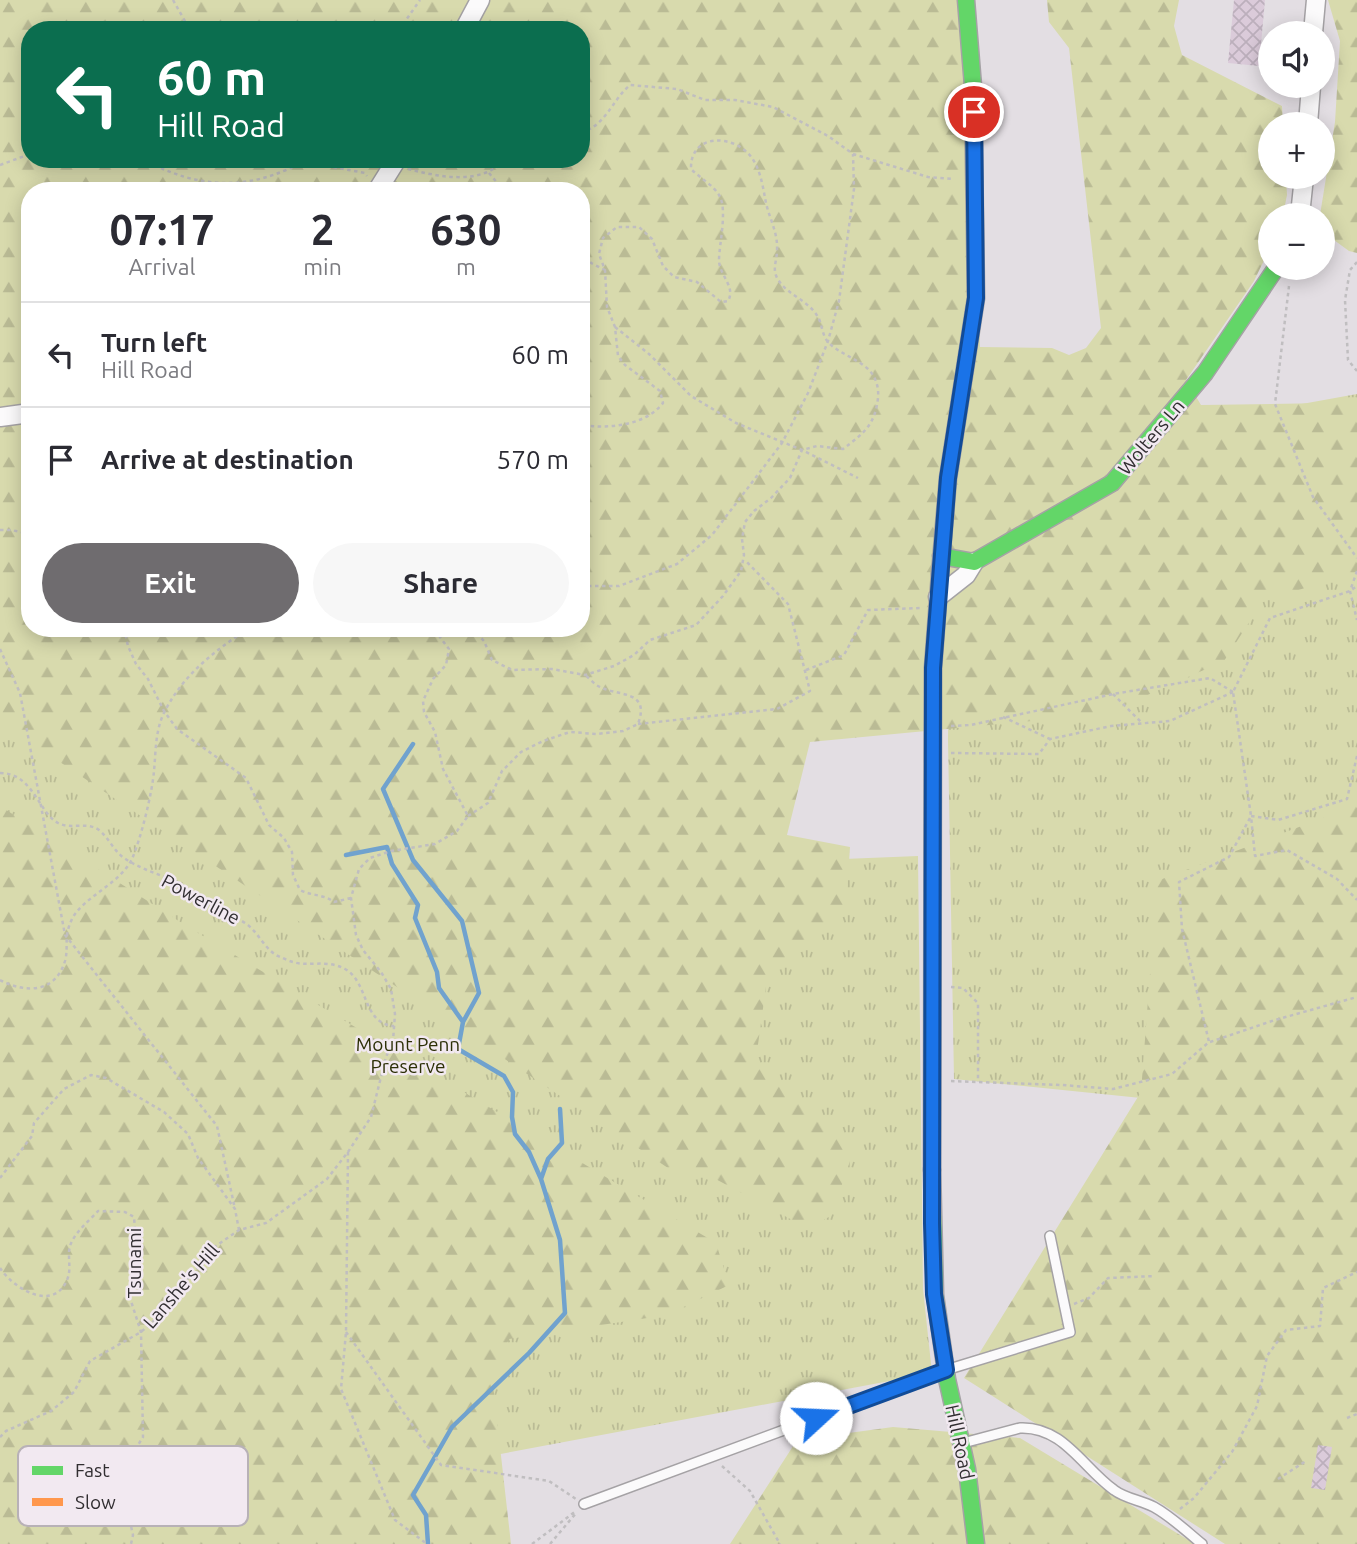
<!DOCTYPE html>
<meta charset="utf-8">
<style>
body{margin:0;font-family:Ubuntu,sans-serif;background:#f7f7f7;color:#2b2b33;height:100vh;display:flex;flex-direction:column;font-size:26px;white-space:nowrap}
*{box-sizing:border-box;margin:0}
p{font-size:23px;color:#7c7c81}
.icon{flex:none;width:38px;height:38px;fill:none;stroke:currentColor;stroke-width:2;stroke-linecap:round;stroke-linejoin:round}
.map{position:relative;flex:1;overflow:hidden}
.panel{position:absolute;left:21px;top:182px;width:569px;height:455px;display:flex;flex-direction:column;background:#fff;border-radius:28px;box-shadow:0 4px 18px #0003}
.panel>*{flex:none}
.banner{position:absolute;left:21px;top:21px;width:569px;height:147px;border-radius:28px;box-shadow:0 4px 18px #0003;background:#0b6e4f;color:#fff;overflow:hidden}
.fabs{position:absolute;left:1258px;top:21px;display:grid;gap:14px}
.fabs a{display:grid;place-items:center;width:77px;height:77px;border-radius:50%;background:#fff;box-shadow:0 4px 18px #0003;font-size:35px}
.pin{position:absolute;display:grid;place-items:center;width:60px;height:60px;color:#fff;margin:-30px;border:4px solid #fff;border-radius:50%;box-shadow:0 2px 7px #0007}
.me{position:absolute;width:77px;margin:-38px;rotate:70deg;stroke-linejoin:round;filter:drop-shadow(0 0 5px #0008)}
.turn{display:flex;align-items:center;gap:24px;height:147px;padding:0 21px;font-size:32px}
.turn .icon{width:91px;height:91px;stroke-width:2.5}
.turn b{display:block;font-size:49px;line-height:60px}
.eta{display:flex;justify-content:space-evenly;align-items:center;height:119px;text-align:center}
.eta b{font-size:42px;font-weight:700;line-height:49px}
.action{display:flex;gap:14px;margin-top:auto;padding:14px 21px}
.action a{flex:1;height:80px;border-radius:42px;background:#6f6c6f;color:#fff;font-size:28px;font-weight:700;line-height:80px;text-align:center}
.action a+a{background:#f7f7f7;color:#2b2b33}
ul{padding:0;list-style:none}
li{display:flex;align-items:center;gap:21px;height:105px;padding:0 21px;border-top:2px solid #e1e1e2}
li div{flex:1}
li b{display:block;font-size:26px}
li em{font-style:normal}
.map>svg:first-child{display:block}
.grass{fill:url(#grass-tufts);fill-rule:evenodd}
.forest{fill:url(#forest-firs);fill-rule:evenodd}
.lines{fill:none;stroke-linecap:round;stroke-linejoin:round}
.stream{stroke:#70a2ce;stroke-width:4.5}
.building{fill:url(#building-cross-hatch)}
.lane-casing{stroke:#a5a2a5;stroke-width:12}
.street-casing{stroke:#a5a2a5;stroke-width:21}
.fast-casing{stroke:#a5a2a5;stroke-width:19}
.slow-casing{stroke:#a5a2a5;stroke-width:19}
.path{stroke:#c0bec0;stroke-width:2.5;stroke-dasharray:3.5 3.5;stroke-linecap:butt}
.lane{stroke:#fbfafb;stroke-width:9}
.street{stroke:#fbfafb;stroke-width:18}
.fast{stroke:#63d668;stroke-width:16}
.slow{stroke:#ff974d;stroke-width:16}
.route-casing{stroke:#114b97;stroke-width:18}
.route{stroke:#1a73e8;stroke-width:12}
.labels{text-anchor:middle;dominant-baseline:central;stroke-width:5;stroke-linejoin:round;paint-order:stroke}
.street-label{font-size:19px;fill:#312e31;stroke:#f2e9f1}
.park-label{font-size:19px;fill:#2d3007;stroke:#f2e9f1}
.key{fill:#f2e9f1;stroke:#b8b1b7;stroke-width:2}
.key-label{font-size:19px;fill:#312e31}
</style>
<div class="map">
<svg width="1357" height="1544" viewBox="0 0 1357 1544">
<defs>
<pattern id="grass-tufts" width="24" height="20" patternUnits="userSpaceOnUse" patternTransform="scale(1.75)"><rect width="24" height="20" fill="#d8daad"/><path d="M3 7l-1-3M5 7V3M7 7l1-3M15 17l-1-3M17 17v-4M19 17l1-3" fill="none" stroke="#babb95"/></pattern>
<pattern id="forest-firs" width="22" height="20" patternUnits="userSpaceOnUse" patternTransform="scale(1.75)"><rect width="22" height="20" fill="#d8daad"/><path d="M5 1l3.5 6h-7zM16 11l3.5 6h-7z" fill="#babb95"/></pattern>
<pattern id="building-cross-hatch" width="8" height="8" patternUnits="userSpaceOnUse" patternTransform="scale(1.75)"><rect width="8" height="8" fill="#dbcbda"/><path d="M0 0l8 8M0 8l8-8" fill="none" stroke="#bcafbc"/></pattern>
</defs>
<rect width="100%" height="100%" fill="#e3dee3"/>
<!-- grass -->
<path class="grass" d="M0 0H954L775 502 769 862 918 856 923 1289 932 1373 165 1517 0 1544ZM30 30H581V159H30ZM30 191H581V628H30Z
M1357 394V1332L1141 1098 954 1079 948 740 949 634 963 465Z"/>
<!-- forest -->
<path class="forest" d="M0 0H973L980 347 1052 348 1069 355 1086 348 1101 328 1069 48 1049 22 1047 0H1179L1174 26 1182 55 1282 106 1283 124H1270V177H1286L1287 195 1283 215H1270V248L1254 281 1186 380 1201 405 1328 403 1357 399V572L1263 601 1224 661 1105 714 810 742 787 835 850 847 846 907 768 972 756 1059 853 1152 832 1215 809 1229 710 1176 668 1168 0 722ZM30 30H581V159H30ZM30 191H581V628H30Z
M1328 0H1357V253L1349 251 1323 232V215H1320L1335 122 1340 41Z
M1357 805V1544H1225L964 1378 1141 1092 1157 881Z
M0 806 188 927 716 1243 729 1285 667 1315 509 1339 492 1376 511 1544H0Z
M893 1427 1020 1438 1195 1544H730L797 1440Z"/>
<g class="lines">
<!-- stream -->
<path class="stream" d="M413 744 383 789 413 860 462 921 479 993 463 1022
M346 855 387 847 392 864 418 905 415 918 437 972 439 988 463 1022 458 1049 504 1076 513 1092 512 1117 515 1134 529 1152 541 1179 560 1240 565 1313 529 1353 452 1427 413 1495 426 1515 428 1544
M541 1179 548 1159 562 1143 560 1109"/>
</g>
<!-- building -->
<path class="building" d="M1234 0H1265L1259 66 1228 63Z
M1318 1445 1332 1447 1325 1490 1311 1488Z"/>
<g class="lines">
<!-- lane casing -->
<g class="lane-casing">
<path id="lane" d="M963 1443 1020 1428C1063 1426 1083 1468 1114 1490 1126 1499 1141 1500 1154 1507 1172 1517 1186 1531 1202 1544
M584 1504 946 1370 1070 1332 1050 1236"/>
</g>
<!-- street casing -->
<g class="street-casing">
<path id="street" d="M464 30 480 0
M1313 33 1316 0
M1308 124 1311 86
M377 191 397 159
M1300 215 1304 177
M0 417 30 413
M938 597 966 575 974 562"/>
</g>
<!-- fast casing -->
<g class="fast-casing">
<path id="fast" d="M941 556 974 562 1112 483 1205 373 1276 268
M940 574 948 478 976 298 973 86 966 0
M932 1170 935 1295 947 1379 967 1469 976 1544"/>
</g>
<!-- slow casing -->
<g class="slow-casing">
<path id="slow" d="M932 1170 933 668 940 574"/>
</g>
<!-- path -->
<path class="path" d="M173 0 190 30
M399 30 420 0
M581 132C604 128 613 99 630 85L677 89 705 100H735L773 107 828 136 853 154 928 177 954 179
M142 159C200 190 250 192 308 159
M322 159 333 167 365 173 367 176
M0 165 30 154
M408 169C440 177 481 186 506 159
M489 173 504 191
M581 243 591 263 605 270
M1357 262 1350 270 1345 300 1348 360 1357 371
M1289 286 1275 404 1313 497 1357 558
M615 327 649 354 691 396 736 423 802 450 858 478
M0 530H11L30 534
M1357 571 1350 591 1357 620
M581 586H619L677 564 712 535 782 443 808 393 828 341 839 301 854 189 853 154
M124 628 128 646 136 664 148 679 164 711 177 729 246 778 269 825 284 838 292 852 293 875 300 890C312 896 323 894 334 902L351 898
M472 628 484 641 492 660 512 670 552 669 585 675 614 666 634 655 650 640 696 625 723 596 741 571 744 555 742 539 745 522 754 511 771 498 790 478 802 450 817 446 843 449C864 433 875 425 878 398 879 387 876 377 868 369 856 358 838 353 828 342 822 335 822 324 818 317 809 301 788 295 779 281 771 270 777 262 777 250 778 233 770 220 766 203 763 188 761 171 752 158 735 134 690 132 691 169 700 178 713 185 719 195 728 209 719 244 719 261 720 276 736 287 728 301L721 302 697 282 674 277 663 266 652 239 639 227H617L603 238 599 254 605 270 607 307 615 327 618 356 625 365 660 391 663 403C645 426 608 429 581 425
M0 649 20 693 65 935 217 1126 235 1209
M806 670 844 655 868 610 920 608
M1113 694 1142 723
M1003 717 1050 739
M638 724 777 709 810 691 788 604 745 560
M951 726 971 725 1113 694 1210 678 1233 692
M951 753 1039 754 1050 739 1111 726 1170 721 1233 692
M1357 756 1347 799 1278 820 1251 816 1255 856 1287 850 1337 879 1357 900
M0 773C33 773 38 812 58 823 71 830 86 821 99 830 109 838 113 850 124 858 140 869 159 874 177 882 188 887 196 897 207 903 219 910 233 915 245 923 258 931 264 949 278 956 283 958 288 961 293 962 308 967 327 959 345 969 369 982 362 1024 394 1026
M468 816 488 803 502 771 521 752 543 741 570 732 597 734 623 731 638 724C651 689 617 697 598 686 594 684 589 678 585 675
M0 980C25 993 55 994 65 961 69 946 63 938 72 919 83 897 120 884 132 859 141 838 152 794 154 771 156 751 155 728 166 709 185 673 216 650 249 628
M951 987 963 988 978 1003V1082
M1210 1042 1275 1020 1357 997
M951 1081 1062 1085 1113 1089 1172 1074 1209 1042 1182 929 1179 882 1229 857 1251 816 1233 692 1270 618 1350 591 1357 586
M348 1152 346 1332 341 1389 395 1520 427 1544
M0 1178 32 1136 34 1123 64 1089 91 1075 106 1078 164 1112 188 1134 198 1158 235 1209 239 1230
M0 1268C13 1288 53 1313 67 1280 72 1269 67 1256 70 1246 74 1233 89 1221 98 1211L125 1212 134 1217 135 1230 130 1298 141 1332 143 1437 130 1458 123 1479 124 1495 133 1535 131 1544
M1074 1304 1089 1298 1108 1278 1155 1276
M346 1332 441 1465 549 1481 576 1499
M1347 1418 1357 1414
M0 1437 6 1431 51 1411 74 1392 90 1361 141 1332 158 1317 172 1294 195 1272 207 1252 239 1230 266 1223 327 1179 348 1152 371 1117 386 1057 393 1041 395 1014 391 989 381 972 363 950 356 935 351 898 359 869 370 858 391 851 435 844 457 831 468 816 443 769 435 732 424 712 423 701 433 679 446 665 449 649 433 628
M722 1466 750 1491 780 1544
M1278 1479 1306 1461
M1180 1509 1194 1498 1232 1452 1257 1406 1267 1356 1286 1330 1320 1326 1323 1288 1357 1272
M532 1544 576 1511
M550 1544 577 1512"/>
<!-- lane -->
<use href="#lane" class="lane"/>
<!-- street -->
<use href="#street" class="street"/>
<!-- fast -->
<use href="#fast" class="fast"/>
<!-- slow -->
<use href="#slow" class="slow"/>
</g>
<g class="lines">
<!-- route casing -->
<g class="route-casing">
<path id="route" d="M816 1418 946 1370 934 1294 932 1223 933 668 948 478 976 298 974 112"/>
</g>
<!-- route -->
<use href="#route" class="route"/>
</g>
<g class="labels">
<!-- street labels -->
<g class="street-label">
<text transform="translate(1151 437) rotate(-50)">Wolters Ln</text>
<text transform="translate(201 899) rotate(28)">Powerline</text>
<text transform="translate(134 1263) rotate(-90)">Tsunami</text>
<text transform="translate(181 1286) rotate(-49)">Lanshe's Hill</text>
<text transform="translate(960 1442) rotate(78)">Hill Road</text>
</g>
<!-- park labels -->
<g class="park-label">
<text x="408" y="1044">Mount Penn<tspan x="408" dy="22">Preserve</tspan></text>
</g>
</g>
<!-- legend -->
<rect x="18" y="1446" width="230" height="80" rx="10" class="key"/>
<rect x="32" y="1466" width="31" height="9" fill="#63d668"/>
<rect x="32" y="1498" width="31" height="8" fill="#ff974d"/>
<g class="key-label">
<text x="75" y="1477">Fast</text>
<text x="75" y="1509">Slow</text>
</g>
</svg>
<div class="fabs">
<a><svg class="icon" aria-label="sound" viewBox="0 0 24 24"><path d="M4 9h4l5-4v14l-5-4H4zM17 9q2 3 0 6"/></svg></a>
<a>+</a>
<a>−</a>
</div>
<div class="pin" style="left:974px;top:112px;background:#d93025"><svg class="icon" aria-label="arrive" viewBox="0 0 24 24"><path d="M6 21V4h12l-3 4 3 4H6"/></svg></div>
<svg class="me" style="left:816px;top:1418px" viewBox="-20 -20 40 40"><circle r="19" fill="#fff"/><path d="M0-13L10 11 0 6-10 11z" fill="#1a73e8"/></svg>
<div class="banner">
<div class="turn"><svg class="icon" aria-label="left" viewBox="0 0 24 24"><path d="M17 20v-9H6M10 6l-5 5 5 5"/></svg><div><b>60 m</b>Hill Road</div></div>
</div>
<section class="panel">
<div class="eta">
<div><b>07:17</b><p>Arrival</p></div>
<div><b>2</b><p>min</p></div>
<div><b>630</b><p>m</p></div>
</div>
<ul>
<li><svg class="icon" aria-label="left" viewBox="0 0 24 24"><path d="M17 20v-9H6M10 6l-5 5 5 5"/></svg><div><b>Turn left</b><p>Hill Road</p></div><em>60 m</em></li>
<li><svg class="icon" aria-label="arrive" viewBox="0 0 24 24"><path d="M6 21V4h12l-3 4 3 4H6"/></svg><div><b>Arrive at destination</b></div><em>570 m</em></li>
</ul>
<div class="action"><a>Exit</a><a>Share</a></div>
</section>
</div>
